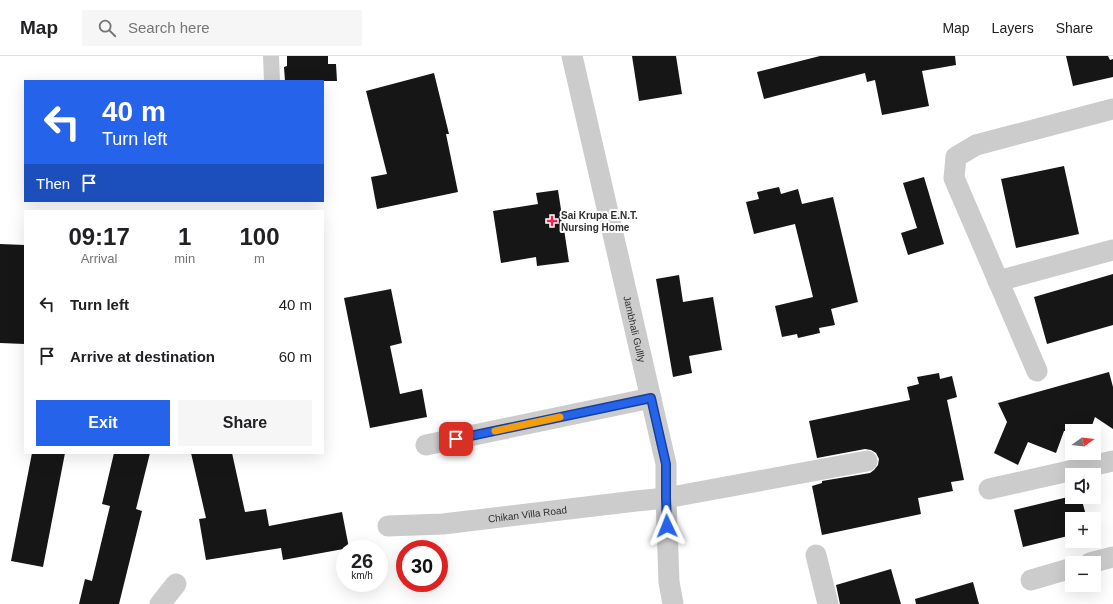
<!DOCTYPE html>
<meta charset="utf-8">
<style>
body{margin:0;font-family:Helvetica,sans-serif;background:#f6f6f6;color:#202124;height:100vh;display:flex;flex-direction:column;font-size:15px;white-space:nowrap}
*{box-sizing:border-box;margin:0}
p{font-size:13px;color:#757577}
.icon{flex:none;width:22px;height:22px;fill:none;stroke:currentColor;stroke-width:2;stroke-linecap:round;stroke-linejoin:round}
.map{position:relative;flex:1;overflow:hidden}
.details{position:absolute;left:24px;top:154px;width:300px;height:244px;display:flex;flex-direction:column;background:#fff;border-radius:0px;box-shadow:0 4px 16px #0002}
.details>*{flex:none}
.top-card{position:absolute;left:24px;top:24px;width:300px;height:122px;border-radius:0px;box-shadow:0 4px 16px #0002;background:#2563eb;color:#fff;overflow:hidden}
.needle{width:26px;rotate:76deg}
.controls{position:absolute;left:1065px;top:368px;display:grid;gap:8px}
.controls a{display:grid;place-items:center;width:36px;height:36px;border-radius:0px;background:#fff;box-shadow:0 4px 16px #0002;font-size:20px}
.speed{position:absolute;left:336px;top:484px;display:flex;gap:8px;font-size:20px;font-weight:700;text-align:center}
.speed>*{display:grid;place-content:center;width:52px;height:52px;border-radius:50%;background:#fff;box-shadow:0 4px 16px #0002;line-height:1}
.speed small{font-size:10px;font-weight:400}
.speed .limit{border:6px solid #d22;background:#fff;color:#111}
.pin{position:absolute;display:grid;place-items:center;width:34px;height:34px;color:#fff;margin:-17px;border-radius:8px;box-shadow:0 2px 6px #0006}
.me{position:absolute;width:44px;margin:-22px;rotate:358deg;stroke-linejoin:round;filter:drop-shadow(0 0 3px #0008)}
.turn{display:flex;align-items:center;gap:14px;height:84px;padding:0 12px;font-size:18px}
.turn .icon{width:52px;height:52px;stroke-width:2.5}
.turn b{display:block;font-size:28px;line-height:34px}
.then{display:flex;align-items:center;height:38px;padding:0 12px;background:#0003;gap:8px;font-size:15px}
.eta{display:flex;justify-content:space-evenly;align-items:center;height:68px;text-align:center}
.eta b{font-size:24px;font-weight:700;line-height:28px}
.button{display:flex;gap:8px;margin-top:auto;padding:8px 12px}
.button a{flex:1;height:46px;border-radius:0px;background:#2563eb;color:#fff;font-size:16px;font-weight:700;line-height:46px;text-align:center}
.button a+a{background:#f6f6f6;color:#202124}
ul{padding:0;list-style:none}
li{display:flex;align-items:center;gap:12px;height:52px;padding:0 12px}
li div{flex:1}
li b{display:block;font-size:15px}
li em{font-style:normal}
header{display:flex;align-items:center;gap:24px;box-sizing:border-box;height:56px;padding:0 20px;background:#fff;border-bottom:1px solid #e0e0e0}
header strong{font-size:19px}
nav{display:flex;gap:22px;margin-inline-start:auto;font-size:14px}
.search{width:280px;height:36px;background:#f6f6f6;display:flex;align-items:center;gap:10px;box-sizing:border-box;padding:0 14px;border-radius:0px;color:#757577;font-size:15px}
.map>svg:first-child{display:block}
.building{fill:#161616}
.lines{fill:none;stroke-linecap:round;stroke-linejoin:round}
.pedestrian{stroke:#ccc;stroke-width:16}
.minor{stroke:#ccc;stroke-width:21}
.route-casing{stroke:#184099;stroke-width:10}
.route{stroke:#2563eb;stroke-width:7}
.slow{stroke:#f59e0b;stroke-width:7}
.poi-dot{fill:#f5224c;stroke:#fff;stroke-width:1.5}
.labels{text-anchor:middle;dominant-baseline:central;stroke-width:4;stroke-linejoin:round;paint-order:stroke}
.poi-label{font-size:10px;font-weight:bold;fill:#2f2f2f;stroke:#fff;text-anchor:start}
.street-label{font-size:10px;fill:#2f2f2f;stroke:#fff}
</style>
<header>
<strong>Map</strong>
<div class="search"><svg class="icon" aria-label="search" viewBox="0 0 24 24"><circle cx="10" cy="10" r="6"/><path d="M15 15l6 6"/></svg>Search here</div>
<nav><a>Map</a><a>Layers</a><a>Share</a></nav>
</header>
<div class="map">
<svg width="1113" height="548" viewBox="0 0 1113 548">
<rect width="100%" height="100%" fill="#fff"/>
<!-- building -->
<path class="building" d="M287 0H328V8H336L337 25H285L284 11 287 10Z
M632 0H676L682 38 639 45Z
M820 0H955L956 9 922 15 929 50 882 59 875 24 867 26 865 17 764 43 757 16Z
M1066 0H1108L1110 4 1113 3V21L1073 30Z
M434 17 449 78H446L458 136 377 153 371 121 387 118 366 35Z
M1064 110 1079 178 1016 192 1001 123Z
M924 121 944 188 908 199 901 177 917 172 903 127Z
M779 131 781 138 798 133 802 148 833 141 858 246 831 253 835 269 819 272 820 277 798 282 797 278 782 281 775 250 813 241 795 168 754 178 746 146 759 143 757 136Z
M558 134 569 206 537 210 536 201 501 207 493 155 538 148 536 137Z
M0 188 25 189V288L0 287Z
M1113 218V269L1047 288 1034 241Z
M679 219 683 246 713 241 722 294 689 300 692 317 673 321 656 223Z
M391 233 402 287 390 290 400 338 422 333 427 361 370 372 344 242Z
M1109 316 1113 331V373L1095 361 1090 375H1064L1056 397 1028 386 1018 409 994 397 1007 366 998 347Z
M939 317 940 323 952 320 957 341 947 344 964 424 951 426 953 435 918 442 921 458 822 479 812 430 822 427V425L870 417 874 414 878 409 879 403 876 397 871 394 865 393 817 402 809 365 910 344 907 331 919 328 917 321Z
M32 397H65L43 511 11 505Z
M114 397H150L136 453 142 455 119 548H79L85 523 92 525 110 450 102 448Z
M191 397H232L245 456 266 453 269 470 342 456 349 492 283 504 281 492 206 504 199 463 206 462Z
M1068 441H1081L1087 463H1072V479L1023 491 1014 454Z
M891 513 901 548H840L836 529Z
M973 526 979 548H916L915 543Z"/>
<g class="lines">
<!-- pedestrian -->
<path class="pedestrian" d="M271 0 272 25"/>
<!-- minor -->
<g class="minor">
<path id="s1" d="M572 0 666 408V442L669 526 673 548"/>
<path d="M998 225 1113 194"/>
<path d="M1037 315 954 122 956 101 976 89 1113 53"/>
<path d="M426 389 651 342"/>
<path d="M989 433 1113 405"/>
<path id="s2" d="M388 470 443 468 636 445 666 442 867 405"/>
<path d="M816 499 828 548"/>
<path d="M1090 507 1113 501"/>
<path d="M1031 524 1072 512"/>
<path d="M160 548 176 528"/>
</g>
</g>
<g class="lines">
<!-- route casing -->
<g class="route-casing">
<path id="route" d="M456 383 651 342 666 408V442L667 470"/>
</g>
<!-- route -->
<use href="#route" class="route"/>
<!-- slow -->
<path class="slow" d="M495 375 560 361"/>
</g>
<!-- markers -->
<path class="poi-dot" d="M550 159h4v4h4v4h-4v4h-4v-4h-4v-4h4z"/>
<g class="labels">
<!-- poi labels -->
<g class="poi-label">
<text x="561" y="159">Sai Krupa E.N.T.<tspan x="561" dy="12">Nursing Home</tspan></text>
</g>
<!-- street labels -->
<g class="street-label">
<text stroke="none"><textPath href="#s1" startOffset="280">Jambhali Gullly</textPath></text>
<text stroke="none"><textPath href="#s2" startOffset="140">Chikan Villa Road</textPath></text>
</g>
</g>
</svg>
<div class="controls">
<a><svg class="needle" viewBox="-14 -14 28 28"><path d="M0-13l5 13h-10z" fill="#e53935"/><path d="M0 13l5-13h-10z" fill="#757577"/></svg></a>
<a><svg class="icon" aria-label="sound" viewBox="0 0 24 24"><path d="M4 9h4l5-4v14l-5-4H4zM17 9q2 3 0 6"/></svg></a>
<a>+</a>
<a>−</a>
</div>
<div class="speed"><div>26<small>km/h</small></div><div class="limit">30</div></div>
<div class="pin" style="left:456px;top:383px;background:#d93025"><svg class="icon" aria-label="arrive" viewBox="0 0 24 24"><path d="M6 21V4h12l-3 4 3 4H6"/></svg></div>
<svg class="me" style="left:667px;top:470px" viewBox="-20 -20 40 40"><path d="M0-17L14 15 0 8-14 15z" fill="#2563eb" stroke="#fff" stroke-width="4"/></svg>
<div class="top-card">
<div class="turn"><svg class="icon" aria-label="left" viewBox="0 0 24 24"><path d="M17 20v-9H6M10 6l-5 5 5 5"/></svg><div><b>40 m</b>Turn left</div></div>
<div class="then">Then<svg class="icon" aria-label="arrive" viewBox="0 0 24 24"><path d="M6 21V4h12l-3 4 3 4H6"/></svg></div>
</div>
<section class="details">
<div class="eta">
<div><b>09:17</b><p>Arrival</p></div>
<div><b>1</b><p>min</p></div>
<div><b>100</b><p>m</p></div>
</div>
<ul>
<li><svg class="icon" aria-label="left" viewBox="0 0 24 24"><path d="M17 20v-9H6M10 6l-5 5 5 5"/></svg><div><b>Turn left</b></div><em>40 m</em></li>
<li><svg class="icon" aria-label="arrive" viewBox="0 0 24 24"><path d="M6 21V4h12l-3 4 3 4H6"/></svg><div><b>Arrive at destination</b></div><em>60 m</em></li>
</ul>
<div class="button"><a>Exit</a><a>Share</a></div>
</section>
</div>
